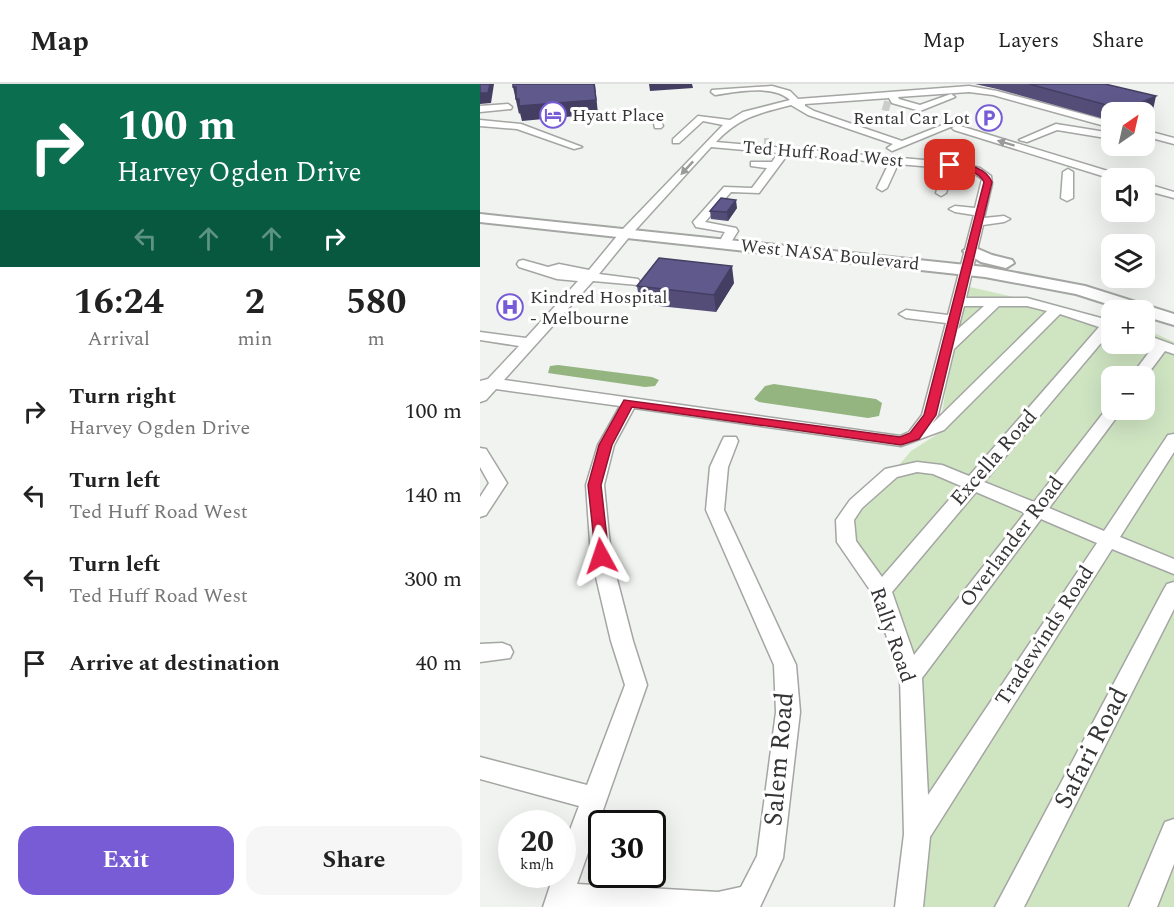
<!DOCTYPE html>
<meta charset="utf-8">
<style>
body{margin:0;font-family:Spectral,serif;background:#f6f6f6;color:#222;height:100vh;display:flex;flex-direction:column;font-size:22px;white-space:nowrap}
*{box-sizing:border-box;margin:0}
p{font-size:20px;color:#767676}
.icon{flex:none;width:33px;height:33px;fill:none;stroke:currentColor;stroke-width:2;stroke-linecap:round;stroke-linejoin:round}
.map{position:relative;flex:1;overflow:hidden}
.details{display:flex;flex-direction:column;background:#fff;width:480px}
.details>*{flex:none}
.banner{background:#0b6e4f;color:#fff;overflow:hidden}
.needle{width:39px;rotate:34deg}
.controls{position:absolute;left:621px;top:18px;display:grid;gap:12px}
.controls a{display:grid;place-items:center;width:54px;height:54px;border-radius:12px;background:#fff;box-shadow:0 6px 24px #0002;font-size:30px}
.speed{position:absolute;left:18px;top:726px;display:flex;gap:12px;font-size:30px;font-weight:700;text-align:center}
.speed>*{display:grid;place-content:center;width:78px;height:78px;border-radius:50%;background:#fff;box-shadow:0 6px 24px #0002;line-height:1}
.speed small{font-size:15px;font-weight:400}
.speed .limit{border:3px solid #111;border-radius:9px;background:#fff;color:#111}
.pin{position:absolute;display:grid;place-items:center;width:51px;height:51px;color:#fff;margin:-26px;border-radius:12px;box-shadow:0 3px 9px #0006}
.me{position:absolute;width:66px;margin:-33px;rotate:355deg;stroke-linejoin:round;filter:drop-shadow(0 0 4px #0008)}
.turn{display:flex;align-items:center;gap:21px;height:126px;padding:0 18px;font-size:27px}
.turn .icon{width:78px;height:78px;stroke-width:2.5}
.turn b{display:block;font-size:42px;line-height:51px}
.lanes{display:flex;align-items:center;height:57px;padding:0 18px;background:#0003;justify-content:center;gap:30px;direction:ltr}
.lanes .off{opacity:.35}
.eta{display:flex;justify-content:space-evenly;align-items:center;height:102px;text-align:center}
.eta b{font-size:36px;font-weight:700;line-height:42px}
.action{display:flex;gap:12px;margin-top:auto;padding:12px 18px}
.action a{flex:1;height:69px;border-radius:18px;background:#775cd6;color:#fff;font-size:24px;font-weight:700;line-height:69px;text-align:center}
.action a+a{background:#f6f6f6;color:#222}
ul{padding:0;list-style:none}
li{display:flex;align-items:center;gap:18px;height:84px;padding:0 18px}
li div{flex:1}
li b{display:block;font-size:22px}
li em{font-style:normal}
header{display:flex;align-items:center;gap:36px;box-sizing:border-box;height:84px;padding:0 30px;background:#fff;border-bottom:2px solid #e0e0e0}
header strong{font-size:28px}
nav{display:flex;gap:33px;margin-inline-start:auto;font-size:21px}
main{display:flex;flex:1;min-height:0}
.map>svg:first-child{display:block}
.green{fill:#cfe5c2;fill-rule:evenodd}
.water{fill:#94b480}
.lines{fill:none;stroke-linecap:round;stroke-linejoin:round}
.minor-tunnel{stroke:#cacdca;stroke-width:10;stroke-dasharray:10 4.5;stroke-linecap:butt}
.minor-casing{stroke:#a4a6a3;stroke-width:3}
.major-casing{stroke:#a4a6a3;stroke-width:4}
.minor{fill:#fff;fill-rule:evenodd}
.major{fill:#fff;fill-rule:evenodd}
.wall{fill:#534d78}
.shaded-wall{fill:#433e62}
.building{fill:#60598c;stroke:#433e62;stroke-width:1.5}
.oneway{fill:#9a9a9a}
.route{fill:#e11d48;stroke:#92132f;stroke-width:1.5}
.labels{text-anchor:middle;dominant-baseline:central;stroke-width:6;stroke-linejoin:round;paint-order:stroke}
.far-poi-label{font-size:18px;fill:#343534;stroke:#fff;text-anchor:start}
.far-street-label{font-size:18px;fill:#343534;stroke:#fff}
.street-label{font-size:21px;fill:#343534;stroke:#fff}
.near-street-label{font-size:26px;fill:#343534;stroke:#fff}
</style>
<header>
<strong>Map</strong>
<nav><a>Map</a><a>Layers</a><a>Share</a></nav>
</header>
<main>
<section class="details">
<div class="banner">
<div class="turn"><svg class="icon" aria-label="right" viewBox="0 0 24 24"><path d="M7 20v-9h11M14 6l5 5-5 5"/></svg><div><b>100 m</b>Harvey Ogden Drive</div></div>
<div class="lanes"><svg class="icon off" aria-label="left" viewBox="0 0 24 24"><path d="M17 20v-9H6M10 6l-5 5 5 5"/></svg><svg class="icon off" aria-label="ahead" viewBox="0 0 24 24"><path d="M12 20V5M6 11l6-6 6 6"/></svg><svg class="icon off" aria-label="ahead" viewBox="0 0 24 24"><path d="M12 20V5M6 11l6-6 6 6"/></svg><svg class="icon" aria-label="right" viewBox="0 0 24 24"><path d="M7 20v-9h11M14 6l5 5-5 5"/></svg></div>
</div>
<div class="eta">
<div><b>16:24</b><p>Arrival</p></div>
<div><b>2</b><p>min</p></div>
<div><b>580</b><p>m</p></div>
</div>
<ul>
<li><svg class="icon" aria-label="right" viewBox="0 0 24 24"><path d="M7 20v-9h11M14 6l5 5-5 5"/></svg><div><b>Turn right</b><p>Harvey Ogden Drive</p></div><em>100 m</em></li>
<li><svg class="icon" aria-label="left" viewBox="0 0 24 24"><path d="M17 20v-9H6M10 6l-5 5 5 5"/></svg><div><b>Turn left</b><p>Ted Huff Road West</p></div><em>140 m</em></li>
<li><svg class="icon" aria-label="left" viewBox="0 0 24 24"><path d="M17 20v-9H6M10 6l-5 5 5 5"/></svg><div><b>Turn left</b><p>Ted Huff Road West</p></div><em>300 m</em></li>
<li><svg class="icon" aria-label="arrive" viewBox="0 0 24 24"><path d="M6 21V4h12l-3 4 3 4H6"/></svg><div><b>Arrive at destination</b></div><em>40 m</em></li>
</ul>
<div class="action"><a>Exit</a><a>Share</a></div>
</section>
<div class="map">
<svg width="694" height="823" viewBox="0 0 694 823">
<rect width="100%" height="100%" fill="#f0f3ef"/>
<!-- green -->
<path class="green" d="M490 203 631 235 632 260H664L665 245 694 258V823H433L434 623 402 531 366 443 431 367 459 349 469 284ZM632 292H664V326H632Z"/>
<!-- water -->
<path class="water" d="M78 281 172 293 179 296 175 302 165 303 68 289 70 282Z
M294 300 396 315 402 319 399 332 388 334 279 318 274 315 285 302Z"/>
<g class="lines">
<!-- minor-tunnel -->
<path class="minor-tunnel" d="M403 21 410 23
M284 59H289"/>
<!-- minor casing -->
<g class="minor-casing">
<path id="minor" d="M292 2 310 7 318 15 489 2 517 7 632 38V44L513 11 489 8 418 13 419 15 440 21 471 10 475 13 440 27 412 19 409 14 325 20V22L334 27 422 57 465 40 473 42 412 67 407 64 413 60 328 31 311 21C280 29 259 33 236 58L479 79 500 84 511 92 512 100 504 134 524 132 530 135 524 138 503 141 486 214H547L632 237V246L504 398 554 418 628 323 632 322V326H642L569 424 624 447 688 351 694 350V368L640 453 694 475V490L632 465 450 753 443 823H415L424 750 420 592 392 509 357 458 356 436 370 416 405 385 437 378 462 381 489 392 619 243 580 230 464 346 421 362 154 324 134 361 124 401 131 472 153 557 167 601 97 800 238 808 261 803 277 772 296 628 294 581 226 426 230 383 242 357 244 353H256L258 357 248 383 244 426 316 581 320 628 303 774 280 823H63L74 790H82V767L99 722 0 695V673L107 701 145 601 131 557 111 472 106 401 118 361 140 322 16 305 6 316 0 318V297L8 295 39 262 0 256V248L46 254 98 197 77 195 39 183 37 180 39 177 43 176 68 183 79 180 109 186 142 146 243 41 223 37 199 59H193V55L218 32 250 36 263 28 310 16C293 0 256 8 235 11L231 8 232 6ZM231 63 298 69 292 78H271V82L287 84 272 104 244 103 213 138 216 143 245 148 238 160 244 164 248 163 258 147 256 144 225 138 251 108 279 109 308 70 409 79 397 104 402 107 407 104 418 80 464 84 456 109 461 112 466 109 474 85 492 88 502 95 495 124 475 122 469 125 475 128 494 131 468 231 426 226 419 230 426 234 466 239 442 331 429 348 420 352 24 296 113 197 158 201 160 198 158 195 119 190 150 152ZM484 222H504L478 245ZM519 222H547L567 227 452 340 458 331 474 265ZM437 388 453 390 481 402 402 493 376 457 374 436 382 424 417 393ZM496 408 545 429 434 571 412 508ZM561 435 617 459 448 711 442 594Z
M28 20 32 23 31 25 0 28V22Z
M172 31H178L183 42 181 44H175Z
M0 36 41 40 102 63 94 65 37 45 0 42Z
M576 40 632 49V55L577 46 547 58 539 56Z
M477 41 644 92 645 94 632 95 474 46 472 44Z
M664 46 694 54V60L664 52Z
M588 85 593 88V114L587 117 581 114 583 88Z
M664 99 694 108V114L664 106Z
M664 250 694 261V270L685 267 664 295V292H651L673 263 664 259Z
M0 364 6 365 27 399 6 431 0 433V413L9 399 0 383Z
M694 498V525L544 823H515L684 505 687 500Z
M22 559 30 562 33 568 30 574 0 578V560Z
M694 735V780L677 823H649L685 738Z"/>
</g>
<!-- major casing -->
<g class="major-casing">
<path id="major" d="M0 130 505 183 605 202 694 230V241L664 232V226H646L596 210 505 193 0 138Z
M491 162 512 171 532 176 534 179 526 184 501 178 483 167Z"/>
</g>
<!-- minor -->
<use href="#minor" class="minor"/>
<!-- major -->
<use href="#major" class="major"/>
</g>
<!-- wall -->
<path class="wall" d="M495 0H625L673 26 664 28H632V37L517 5Z
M257 124 248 137 231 135 230 127Z
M254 199 236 228 160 220 157 202Z"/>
<!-- shaded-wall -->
<path class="shaded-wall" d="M10 0H14L11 19 0 20V9Z
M115 0 118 30 42 37 40 29 39 30 33 3Z
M169 0H212L213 4 170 7Z
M676 12 673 26 664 30V28H645V26Z
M256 116 257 124 248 137 247 128Z
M252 182 254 199 236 228 234 211Z"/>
<!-- building -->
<path class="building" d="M0 0H10L8 9H0Z
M33 0H114L116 16 39 22V15H36V3H33Z
M549 0H625L676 12 645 26Z
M241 114 256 116 247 128 230 127Z
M179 174 252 182 234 211 157 202Z"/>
<!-- one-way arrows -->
<defs><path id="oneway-solid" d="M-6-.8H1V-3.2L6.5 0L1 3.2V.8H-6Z" transform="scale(1.5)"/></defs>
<g class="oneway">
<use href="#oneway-solid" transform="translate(526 59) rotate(-163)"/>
<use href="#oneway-solid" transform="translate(207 84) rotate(133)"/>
</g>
<!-- route -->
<path class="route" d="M467 79C483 79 505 82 512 98L456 331 439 355 421 361 152 323 132 361 121 401 129 472 121 477 116 476 108 401 119 361 144 316 420 353 430 349 444 331 504 98C498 85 479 85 467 83Z"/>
<!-- icons -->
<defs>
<g id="hotel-ring" transform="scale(1.35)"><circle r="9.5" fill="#fff" stroke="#775cd6" stroke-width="1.5"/><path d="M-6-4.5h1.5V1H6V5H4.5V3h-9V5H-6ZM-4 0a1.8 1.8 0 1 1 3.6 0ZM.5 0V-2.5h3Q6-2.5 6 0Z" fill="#775cd6"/></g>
<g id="parking-ring" transform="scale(1.35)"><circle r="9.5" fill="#fff" stroke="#775cd6" stroke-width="1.5"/><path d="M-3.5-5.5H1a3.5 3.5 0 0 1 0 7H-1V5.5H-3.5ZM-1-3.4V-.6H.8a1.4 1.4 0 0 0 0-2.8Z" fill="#775cd6"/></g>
<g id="hospital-ring" transform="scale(1.35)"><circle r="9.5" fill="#fff" stroke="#775cd6" stroke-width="1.5"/><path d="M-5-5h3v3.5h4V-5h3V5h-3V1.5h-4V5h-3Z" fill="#775cd6"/></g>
</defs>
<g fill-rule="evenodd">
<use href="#hotel-ring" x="73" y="31"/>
<use href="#parking-ring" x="509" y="34"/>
<use href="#hospital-ring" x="30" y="223"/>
</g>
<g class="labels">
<!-- far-poi labels -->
<g class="far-poi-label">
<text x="92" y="31">Hyatt Place</text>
<text x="490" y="34" text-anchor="end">Rental Car Lot</text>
<text x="50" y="213">Kindred Hospital<tspan x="50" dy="21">- Melbourne</tspan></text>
</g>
<!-- far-street labels -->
<g class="far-street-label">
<text transform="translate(343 70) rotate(5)">Ted Huff Road West</text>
<text transform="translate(350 171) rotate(6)">West NASA Boulevard</text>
</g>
<!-- street labels -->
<g class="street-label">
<text transform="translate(514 374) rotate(-49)">Excella Road</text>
<text transform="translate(532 458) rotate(-53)">Overlander Road</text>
<text transform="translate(412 551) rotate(71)">Rally Road</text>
<text transform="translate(565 552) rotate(-57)">Tradewinds Road</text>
</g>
<!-- near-street labels -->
<g class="near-street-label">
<text transform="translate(611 664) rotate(-63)">Safari Road</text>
<text transform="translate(299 675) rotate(-85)">Salem Road</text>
</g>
</g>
</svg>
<div class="controls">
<a><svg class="needle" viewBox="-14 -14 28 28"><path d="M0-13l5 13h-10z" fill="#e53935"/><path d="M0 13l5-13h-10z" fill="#767676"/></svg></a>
<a><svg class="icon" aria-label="sound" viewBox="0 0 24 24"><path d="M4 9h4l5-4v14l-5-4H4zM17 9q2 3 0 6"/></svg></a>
<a><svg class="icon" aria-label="layers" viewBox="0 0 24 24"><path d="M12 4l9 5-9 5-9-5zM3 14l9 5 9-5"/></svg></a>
<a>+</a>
<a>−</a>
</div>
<div class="speed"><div>20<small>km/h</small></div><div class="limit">30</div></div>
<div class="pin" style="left:470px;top:81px;background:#d93025"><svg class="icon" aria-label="arrive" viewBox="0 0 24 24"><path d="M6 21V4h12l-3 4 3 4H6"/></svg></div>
<svg class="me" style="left:121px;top:472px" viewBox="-20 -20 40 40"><path d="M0-17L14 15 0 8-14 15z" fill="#e11d48" stroke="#fff" stroke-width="4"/></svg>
</div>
</main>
